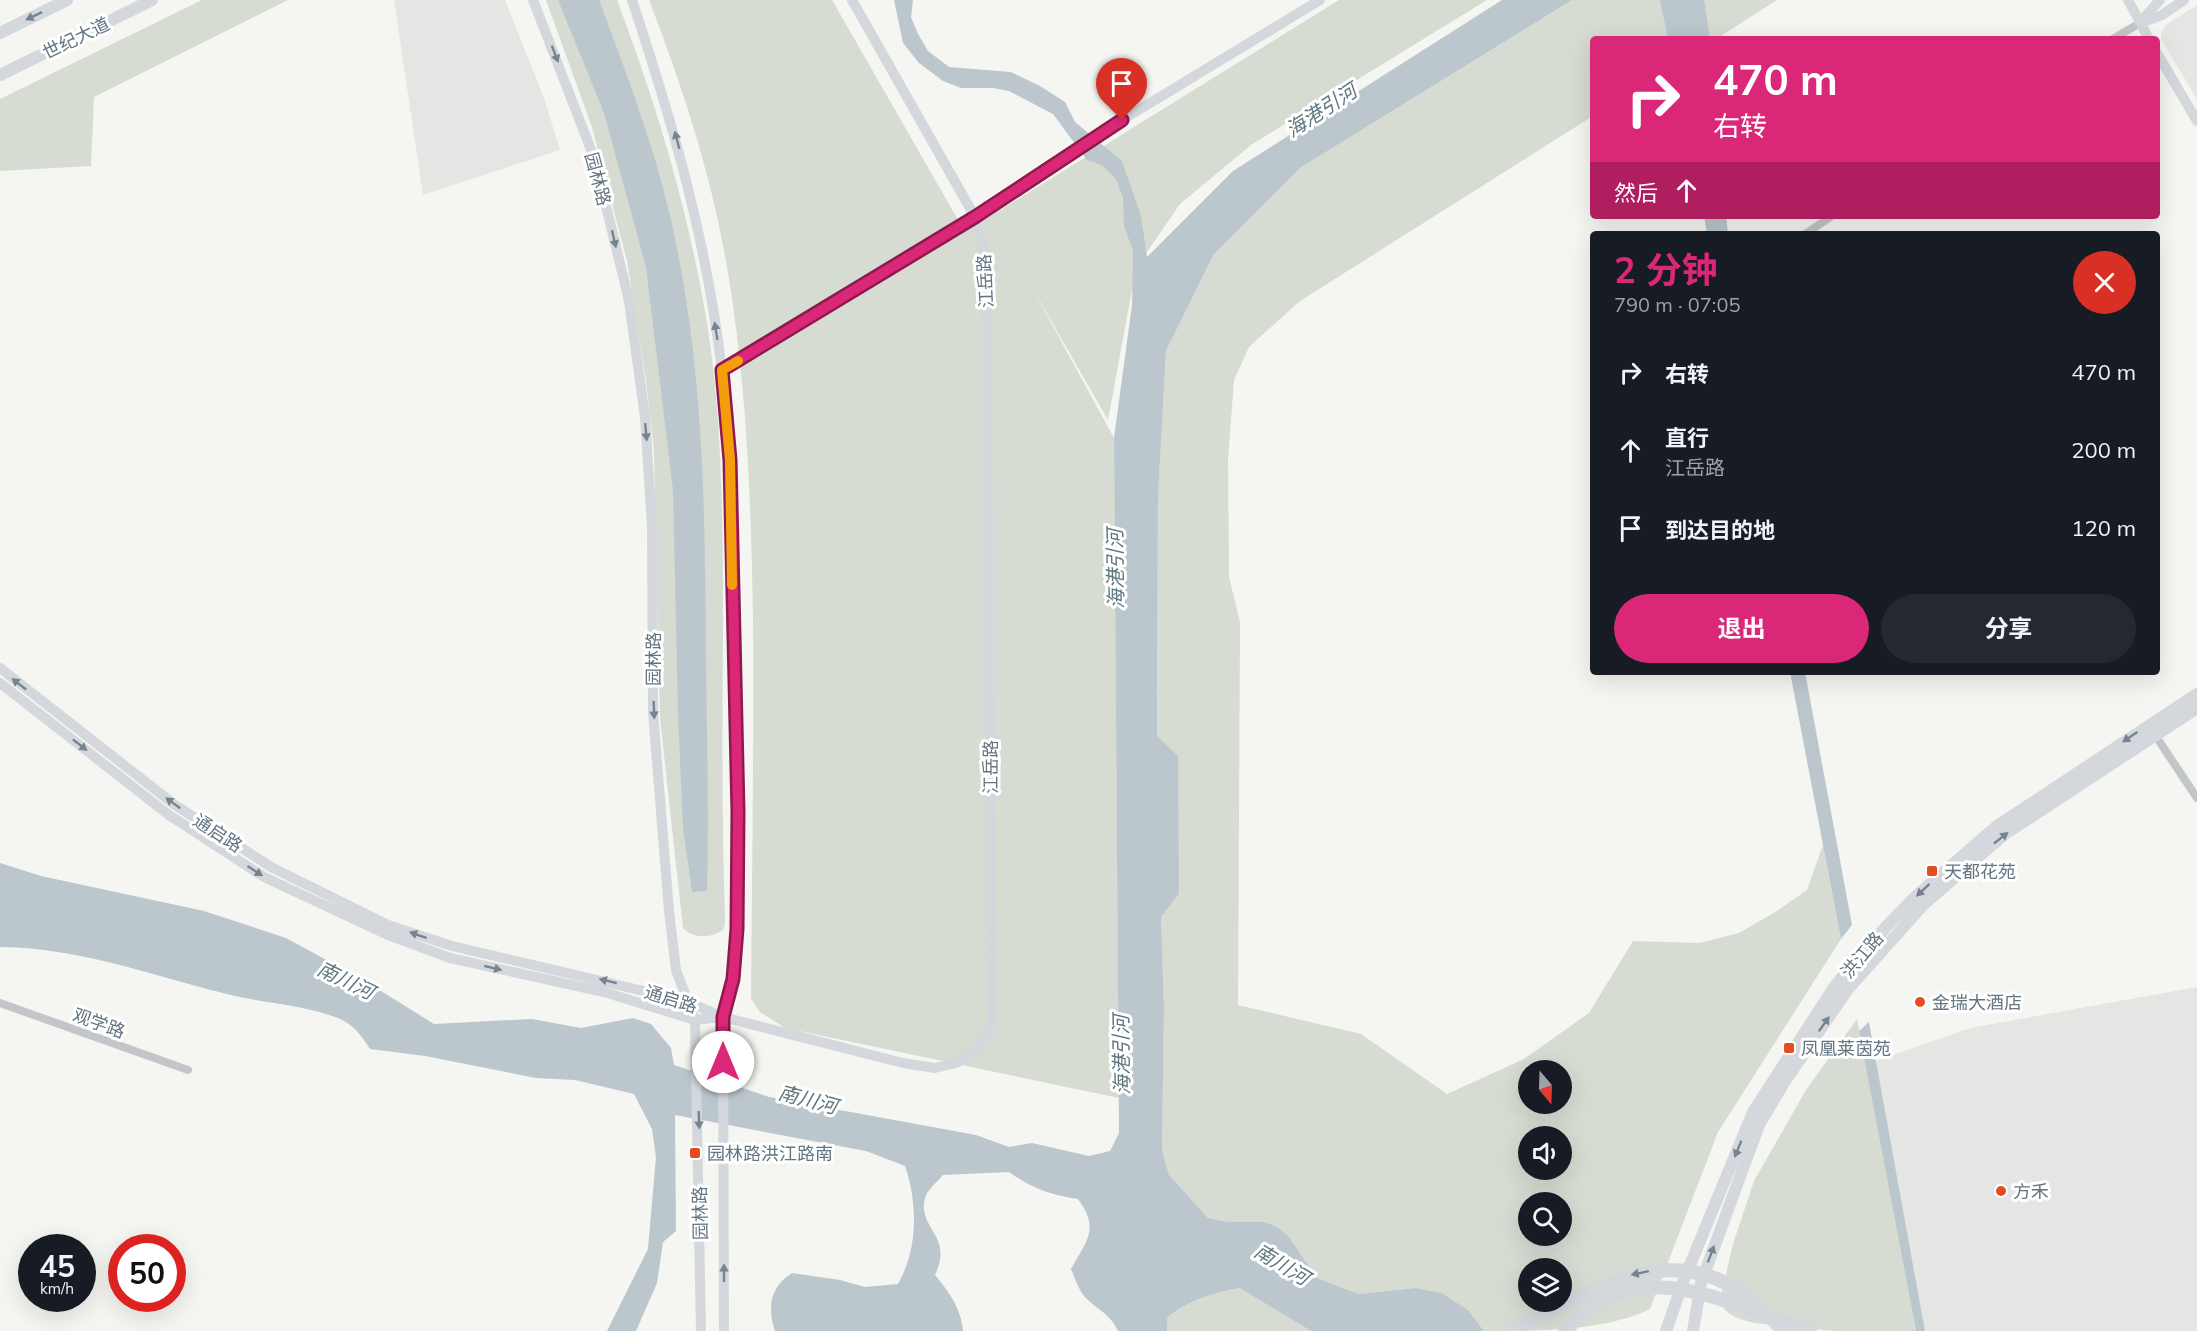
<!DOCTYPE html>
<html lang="zh">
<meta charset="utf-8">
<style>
body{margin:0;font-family:Mulish,"Noto Sans SC",sans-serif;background:#242831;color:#f1f3f6;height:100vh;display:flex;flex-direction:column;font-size:22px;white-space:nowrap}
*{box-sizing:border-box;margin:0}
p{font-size:20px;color:#9ea1a6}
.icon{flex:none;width:33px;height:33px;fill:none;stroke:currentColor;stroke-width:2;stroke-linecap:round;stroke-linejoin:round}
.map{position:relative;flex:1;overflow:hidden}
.panel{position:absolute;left:1590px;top:231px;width:570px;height:444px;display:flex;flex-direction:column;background:#171b24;border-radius:6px;box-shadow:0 6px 24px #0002}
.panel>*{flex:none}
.guide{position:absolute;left:1590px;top:36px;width:570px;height:183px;border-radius:6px;box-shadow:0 6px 24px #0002;background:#db2777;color:#fff;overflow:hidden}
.needle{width:39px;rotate:161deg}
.buttons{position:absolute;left:1518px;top:1060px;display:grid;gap:12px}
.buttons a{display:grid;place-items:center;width:54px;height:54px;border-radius:50%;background:#171b24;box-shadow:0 6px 24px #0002;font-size:30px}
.speed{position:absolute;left:18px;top:1234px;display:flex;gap:12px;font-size:30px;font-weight:700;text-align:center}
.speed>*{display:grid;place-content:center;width:78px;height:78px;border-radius:50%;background:#171b24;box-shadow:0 6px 24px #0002;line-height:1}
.speed small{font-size:15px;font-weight:400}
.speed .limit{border:9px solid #d22;background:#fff;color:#111}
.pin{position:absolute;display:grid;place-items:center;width:51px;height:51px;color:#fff;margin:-62px -26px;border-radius:50% 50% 50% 0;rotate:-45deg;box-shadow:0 0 6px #0007}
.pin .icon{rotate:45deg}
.me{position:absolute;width:66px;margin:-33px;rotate:0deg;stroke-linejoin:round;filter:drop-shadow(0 0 4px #0008)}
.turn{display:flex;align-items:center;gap:21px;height:126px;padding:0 24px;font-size:27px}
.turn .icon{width:78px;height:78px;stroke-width:2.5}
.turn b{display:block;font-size:42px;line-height:51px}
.then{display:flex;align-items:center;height:57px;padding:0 24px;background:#0003;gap:12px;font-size:22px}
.round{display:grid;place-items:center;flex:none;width:63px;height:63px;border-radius:32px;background:#242831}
.headline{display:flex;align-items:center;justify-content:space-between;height:102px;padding:0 24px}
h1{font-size:36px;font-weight:700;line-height:45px;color:#db2777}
.primary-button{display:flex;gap:12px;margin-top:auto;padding:12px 24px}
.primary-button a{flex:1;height:69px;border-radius:36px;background:#db2777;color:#fff;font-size:24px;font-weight:700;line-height:69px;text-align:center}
.primary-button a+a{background:#242831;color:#f1f3f6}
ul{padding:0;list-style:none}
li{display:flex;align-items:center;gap:18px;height:78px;padding:0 24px}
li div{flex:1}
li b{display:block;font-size:22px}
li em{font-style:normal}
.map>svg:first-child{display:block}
.built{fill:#e5e6e4}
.green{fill:#d6dcd2;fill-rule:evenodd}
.water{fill:#bbc7cc}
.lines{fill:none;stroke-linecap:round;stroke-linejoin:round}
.street{stroke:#c2c6c9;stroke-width:8}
.secondary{stroke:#d4d8dc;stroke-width:10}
.primary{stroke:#d4d8dc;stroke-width:12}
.highway{stroke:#d4d8dc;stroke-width:14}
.oneway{fill:#748490}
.route-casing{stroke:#8e194d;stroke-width:15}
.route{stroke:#db2777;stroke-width:10}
.slow{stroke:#f59e0b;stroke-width:10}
.poi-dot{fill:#e54c20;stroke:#fff;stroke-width:2}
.labels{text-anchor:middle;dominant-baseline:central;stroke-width:6;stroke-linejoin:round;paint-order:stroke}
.street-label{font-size:18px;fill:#637582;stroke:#fff}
.poi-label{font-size:18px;fill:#637582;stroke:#fff;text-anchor:start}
.water-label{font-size:20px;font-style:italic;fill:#5f777f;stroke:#fff}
</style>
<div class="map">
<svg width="2197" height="1331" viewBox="0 0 2197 1331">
<rect width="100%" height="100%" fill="#f5f5f1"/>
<!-- built -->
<path class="built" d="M394 0H505L544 98 560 150 423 195Z
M2197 5V99L2161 39V33L2167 24Z
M2197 987V1331H1925L1876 1061 1970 1028Z"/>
<!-- green -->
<path class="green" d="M202 0H288L94 97 91 166 0 171V99Z
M546 0H617C659 111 693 226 710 343 723 439 723 537 723 634 722 729 722 825 725 920L724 928C715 939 692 939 683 928L660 718 654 451 646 381 627 261 592 127Z
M649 0H832L965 232 1339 0H1487L1251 145 1180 204 1136 268 1108 420 1030 284 1114 438 1119 1098 785 1028 760 1012 751 999C752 871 754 744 753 617 751 502 747 387 728 273 713 180 683 88 649 0Z
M1572 0H1777L1716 39H1593V116L1300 301 1249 347 1234 380 1228 459 1229 577 1240 622 1238 1005 1361 1034 1447 1094 1524 1059 1589 1013 1633 941 1699 943 1739 933 1777 911 1807 890 1823 845 1841 939 1718 1132 1650 1309C1605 1331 1537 1331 1484 1331L1469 1311 1414 1288 1359 1294 1317 1278 1289 1237 1264 1222H1229L1208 1218 1169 1175 1162 1150 1164 1006 1161 917 1179 894 1157 736 1158 498 1166 351 1214 254 1300 168ZM1528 1071H1562V1104H1528ZM1528 1137H1562V1170H1528ZM1528 1203H1562V1236H1528ZM1528 1269H1562V1302H1528Z
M1857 1019 1916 1331H1834L1754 1323C1740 1319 1724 1316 1720 1300L1733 1244 1754 1181 1806 1090Z
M1241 1288 1311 1331H1167V1318C1188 1300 1214 1293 1241 1288Z"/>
<!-- water -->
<path class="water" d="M558 0H599C626 72 654 145 671 220 705 369 705 517 706 668 707 742 709 816 707 891L692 892 683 828 678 713 673 490 646 267 604 113Z
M894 0H913L911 17 918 34 928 51 949 67 1011 72 1040 86 1065 102 1075 122 1122 161 1141 216 1147 257 1233 171 1502 0H1572L1300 168 1214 254 1166 351 1158 498 1157 736 1178 756 1179 894 1161 917 1164 1006 1162 1150 1169 1175 1208 1218 1229 1222H1264L1277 1227 1289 1237 1317 1278 1359 1294 1414 1288 1442 1293 1469 1311 1484 1331H1311L1240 1288C1214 1293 1188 1300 1167 1318V1331H1118C1110 1313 1097 1310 1084 1296 1078 1288 1075 1278 1071 1269 1087 1240 1100 1229 1078 1199 1050 1195 1031 1188 1009 1172L943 1175C937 1182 927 1190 925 1198 917 1229 954 1235 935 1275 949 1292 961 1308 963 1331H775C767 1307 770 1287 792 1273L840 1280 865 1287 898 1284C918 1249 918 1204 905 1166L866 1151 675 1115 676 1231 663 1242 657 1283 636 1331H607L648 1249 656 1157 652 1129 634 1094 575 1080 536 1078 425 1056 370 1049C361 1035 353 1024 338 1018 308 1006 267 1003 235 996 155 977 84 948 0 947V863L41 876 204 911 286 938 365 981 434 1024 532 1019 581 1028 633 1018 651 1024 671 1048 674 1065 769 1097 976 1135 1009 1147 1032 1143 1089 1156 1110 1151 1119 1133 1114 438 1132 305 1133 251 1124 226 1123 198 1116 179 1102 165 1087 160 1053 114 1009 91 993 88H961L943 81 919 63 903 43Z
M1660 0H1704L1710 39H1668Z
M1704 216H1726L1728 234H1707Z
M1790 672H1805L1852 925 1841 939Z
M1869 1022 1876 1061 1925 1331H1916L1859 1031Z"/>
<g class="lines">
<!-- street -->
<path class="street" d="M2113 39 2140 23
M1805 234 1832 216
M2153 732 2197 798
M0 1003 188 1070"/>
<!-- secondary -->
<path class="secondary" d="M533 0 595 160 629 301 645 417 652 526 653 712 669 911 676 970 695 1020 701 1331
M632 0C673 124 707 241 722 372 735 483 732 596 735 708 738 810 748 918 723 1017L724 1331
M2128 0 2149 39
M2140 22 2160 0
M2140 23 2162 15 2184 0
M2157 53 2197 121
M722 370 975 217 1122 120 1320 0
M0 668 175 805 271 867 388 925 452 946 686 1001 723 1017 903 1063 935 1068 956 1063 977 1049 992 1024 986 256 975 217 852 0
M0 683 169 815 264 877 388 935 450 958 604 992 695 1020 720 1017"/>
<!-- primary -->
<path class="primary" d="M0 33 67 0
M0 75 152 0
M1666 1331 1683 1282 1753 1112 1835 986 1886 927 1915 897 1997 826 2197 694
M1693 1331 1701 1283 1759 1125 1785 1081 1848 989 1923 905 2005 834 2197 708"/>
<!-- highway -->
<path class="highway" d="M1511 1331C1615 1282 1690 1223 1783 1331
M1565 1331C1641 1248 1724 1304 1810 1331"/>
</g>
<!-- one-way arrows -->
<defs><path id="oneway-solid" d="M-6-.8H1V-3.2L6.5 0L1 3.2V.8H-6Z" transform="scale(1.5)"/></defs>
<g class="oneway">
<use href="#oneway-solid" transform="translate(34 16) rotate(154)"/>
<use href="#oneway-solid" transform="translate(555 54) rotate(69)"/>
<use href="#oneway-solid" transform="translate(677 140) rotate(-105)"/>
<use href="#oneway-solid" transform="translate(614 239) rotate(77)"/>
<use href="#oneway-solid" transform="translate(716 331) rotate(-99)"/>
<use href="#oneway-solid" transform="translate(646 432) rotate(85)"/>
<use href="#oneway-solid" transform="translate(19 684) rotate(-142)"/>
<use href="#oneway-solid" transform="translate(654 710) rotate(88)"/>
<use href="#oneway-solid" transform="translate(2130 737) rotate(146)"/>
<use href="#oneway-solid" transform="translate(80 745) rotate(38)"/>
<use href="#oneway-solid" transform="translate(173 803) rotate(-144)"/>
<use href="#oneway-solid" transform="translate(2001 838) rotate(-38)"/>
<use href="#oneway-solid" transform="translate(255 871) rotate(33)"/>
<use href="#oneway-solid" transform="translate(1923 890) rotate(137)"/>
<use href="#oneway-solid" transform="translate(418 935) rotate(-161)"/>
<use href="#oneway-solid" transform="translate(493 968) rotate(14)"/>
<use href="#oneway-solid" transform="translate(608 981) rotate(-166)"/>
<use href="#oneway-solid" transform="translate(1824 1024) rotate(-55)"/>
<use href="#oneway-solid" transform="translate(699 1120) rotate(88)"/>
<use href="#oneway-solid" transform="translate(1738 1149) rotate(112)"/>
<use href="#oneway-solid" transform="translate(1711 1254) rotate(-70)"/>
<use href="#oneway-solid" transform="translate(724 1273) rotate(-90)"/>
<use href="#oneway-solid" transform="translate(1640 1273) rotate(168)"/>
</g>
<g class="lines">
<!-- route casing -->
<g class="route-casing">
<path id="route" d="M723 1062V1017L733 979 737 929 738 812 730 460 722 370 975 217 1122 120"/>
</g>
<!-- route -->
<use href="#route" class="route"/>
<!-- slow -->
<path class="slow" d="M732 585 730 460 722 370 738 361"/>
</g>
<!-- markers -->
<g class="poi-dot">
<rect x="1926" y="865" width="12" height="12" rx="3"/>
<circle cx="1920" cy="1002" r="6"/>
<rect x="1783" y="1042" width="12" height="12" rx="3"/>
<rect x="689" y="1147" width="12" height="12" rx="3"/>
<circle cx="2001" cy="1191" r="6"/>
</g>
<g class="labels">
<!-- street labels -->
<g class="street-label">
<text transform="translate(76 38) rotate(-26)">世纪大道</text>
<text transform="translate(598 179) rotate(75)">园林路</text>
<text transform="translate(985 281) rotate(-93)">江岳路</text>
<text transform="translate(653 659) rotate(-90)">园林路</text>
<text transform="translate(990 767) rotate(-90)">江岳路</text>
<text transform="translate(218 833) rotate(33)">通启路</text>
<text transform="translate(1862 955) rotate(-50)">洪江路</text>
<text transform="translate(671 999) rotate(17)">通启路</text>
<text transform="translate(99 1023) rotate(20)">观学路</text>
<text transform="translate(700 1213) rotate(-91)">园林路</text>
</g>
<!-- poi labels -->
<g class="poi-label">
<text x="1944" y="871">天都花苑</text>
<text x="1932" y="1002">金瑞大酒店</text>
<text x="1801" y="1048">凤凰莱茵苑</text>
<text x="707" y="1153">园林路洪江路南</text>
<text x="2013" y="1191">方禾</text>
</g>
<!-- water labels -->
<g class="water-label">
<text transform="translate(1321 110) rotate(-33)">海港引河</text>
<text transform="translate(1115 569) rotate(-91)">海港引河</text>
<text transform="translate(346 980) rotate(26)">南川河</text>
<text transform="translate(1121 1055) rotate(-91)">海港引河</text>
<text transform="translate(808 1099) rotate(15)">南川河</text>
<text transform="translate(1282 1264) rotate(31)">南川河</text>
</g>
</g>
</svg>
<div class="buttons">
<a><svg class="needle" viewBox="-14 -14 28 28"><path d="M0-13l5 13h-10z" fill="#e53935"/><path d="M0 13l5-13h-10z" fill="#9ea1a6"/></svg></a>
<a><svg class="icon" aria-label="sound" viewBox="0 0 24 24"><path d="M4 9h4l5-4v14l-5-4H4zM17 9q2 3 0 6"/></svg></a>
<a><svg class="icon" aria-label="search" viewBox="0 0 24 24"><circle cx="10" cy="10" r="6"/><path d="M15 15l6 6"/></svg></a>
<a><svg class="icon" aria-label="layers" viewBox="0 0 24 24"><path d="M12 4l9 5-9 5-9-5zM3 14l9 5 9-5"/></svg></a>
</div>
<div class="speed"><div>45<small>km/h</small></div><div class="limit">50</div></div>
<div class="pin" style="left:1122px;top:120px;background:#d93025"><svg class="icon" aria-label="arrive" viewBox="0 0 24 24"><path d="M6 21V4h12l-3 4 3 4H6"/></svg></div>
<svg class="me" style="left:723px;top:1062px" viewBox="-20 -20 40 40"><circle r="19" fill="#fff"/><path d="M0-13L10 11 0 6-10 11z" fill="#db2777"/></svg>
<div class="guide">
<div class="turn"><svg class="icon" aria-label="right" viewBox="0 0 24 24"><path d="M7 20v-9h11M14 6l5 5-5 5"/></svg><div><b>470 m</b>右转</div></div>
<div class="then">然后<svg class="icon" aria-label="ahead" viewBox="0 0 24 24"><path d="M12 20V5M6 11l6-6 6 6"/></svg></div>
</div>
<section class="panel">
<div class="headline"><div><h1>2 分钟</h1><p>790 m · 07:05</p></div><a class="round" style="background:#d93025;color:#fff"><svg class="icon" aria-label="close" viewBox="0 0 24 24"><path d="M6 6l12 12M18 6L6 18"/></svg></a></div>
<ul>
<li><svg class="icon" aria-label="right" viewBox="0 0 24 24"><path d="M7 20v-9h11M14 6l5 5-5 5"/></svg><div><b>右转</b></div><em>470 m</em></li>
<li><svg class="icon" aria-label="ahead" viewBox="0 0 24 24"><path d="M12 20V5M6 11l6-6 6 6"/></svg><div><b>直行</b><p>江岳路</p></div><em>200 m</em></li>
<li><svg class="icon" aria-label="arrive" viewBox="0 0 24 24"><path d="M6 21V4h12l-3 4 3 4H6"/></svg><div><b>到达目的地</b></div><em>120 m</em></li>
</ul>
<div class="primary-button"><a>退出</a><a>分享</a></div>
</section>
</div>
